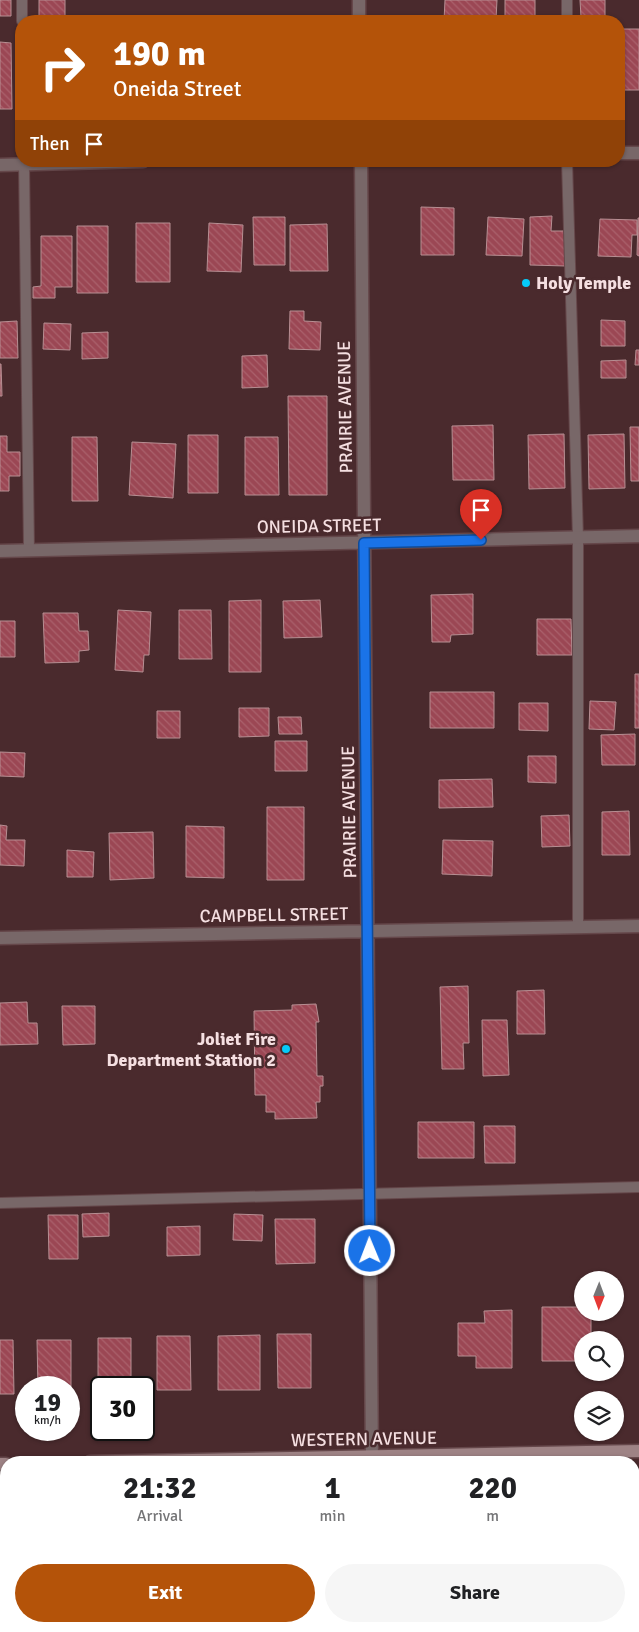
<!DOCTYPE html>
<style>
body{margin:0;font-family:Signika,sans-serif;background:#f6f6f6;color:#202124;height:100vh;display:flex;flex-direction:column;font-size:19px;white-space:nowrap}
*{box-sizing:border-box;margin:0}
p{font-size:16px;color:#757577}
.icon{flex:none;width:28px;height:28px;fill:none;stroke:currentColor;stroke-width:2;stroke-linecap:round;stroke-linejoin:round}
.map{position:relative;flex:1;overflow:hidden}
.panel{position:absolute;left:0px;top:1456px;width:640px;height:176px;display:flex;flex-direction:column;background:#fff;border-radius:20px 20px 0 0;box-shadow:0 1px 4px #0004}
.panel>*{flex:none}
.hud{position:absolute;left:15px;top:15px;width:610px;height:152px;border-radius:20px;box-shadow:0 1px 4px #0004;background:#b45309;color:#fff;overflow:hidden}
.needle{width:32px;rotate:181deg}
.controls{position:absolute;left:574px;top:1271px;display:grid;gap:10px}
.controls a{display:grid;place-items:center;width:50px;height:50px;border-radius:50%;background:#fff;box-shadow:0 1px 4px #0004;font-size:25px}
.speed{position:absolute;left:15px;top:1376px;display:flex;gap:10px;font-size:25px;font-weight:700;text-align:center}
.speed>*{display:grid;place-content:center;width:65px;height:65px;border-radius:50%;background:#fff;box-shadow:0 1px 4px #0004;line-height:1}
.speed small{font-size:12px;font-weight:400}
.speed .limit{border:2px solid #111;border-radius:8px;background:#fff;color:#111}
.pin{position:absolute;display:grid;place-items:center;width:42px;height:42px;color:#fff;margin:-51px -21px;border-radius:50% 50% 50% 0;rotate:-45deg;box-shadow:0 0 5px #0007}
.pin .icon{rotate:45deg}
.me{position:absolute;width:55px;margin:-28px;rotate:359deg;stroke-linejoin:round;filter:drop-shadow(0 0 4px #0008)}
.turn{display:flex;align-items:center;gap:18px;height:105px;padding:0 15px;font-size:22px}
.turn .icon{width:65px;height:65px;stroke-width:2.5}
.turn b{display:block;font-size:35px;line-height:42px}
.then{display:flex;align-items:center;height:48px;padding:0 15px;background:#0003;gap:10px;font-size:19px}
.eta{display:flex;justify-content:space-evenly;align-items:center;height:85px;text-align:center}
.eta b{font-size:30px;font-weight:700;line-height:35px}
.button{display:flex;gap:10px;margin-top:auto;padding:10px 15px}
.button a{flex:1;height:58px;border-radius:30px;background:#b45309;color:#fff;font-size:20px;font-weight:700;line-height:58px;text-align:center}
.button a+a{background:#f6f6f6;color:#202124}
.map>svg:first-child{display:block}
.building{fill:url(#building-back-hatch);stroke:#b78f93}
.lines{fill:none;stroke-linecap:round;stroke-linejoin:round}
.lane-casing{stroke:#65474a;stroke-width:12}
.street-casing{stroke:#65474a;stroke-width:15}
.secondary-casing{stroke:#65474a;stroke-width:15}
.lane{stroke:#786768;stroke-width:10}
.street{stroke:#786768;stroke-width:12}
.secondary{stroke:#9e8385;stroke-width:12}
.route-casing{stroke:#114b97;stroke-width:12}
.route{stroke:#1a73e8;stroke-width:9}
.poi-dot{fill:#06cbf9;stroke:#4a2a2d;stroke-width:2}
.labels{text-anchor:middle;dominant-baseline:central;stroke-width:5;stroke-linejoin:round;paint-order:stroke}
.poi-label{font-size:18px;font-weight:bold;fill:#f5dfe1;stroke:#4a2a2d;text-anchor:start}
.street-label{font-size:18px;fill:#f5dfe1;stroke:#4a2a2d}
</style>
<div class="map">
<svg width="639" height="1632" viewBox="0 0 639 1632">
<defs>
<pattern id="building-back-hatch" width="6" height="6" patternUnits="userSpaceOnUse" patternTransform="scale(1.25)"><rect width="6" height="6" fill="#9b4754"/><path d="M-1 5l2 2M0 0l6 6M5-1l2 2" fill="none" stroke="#aa616c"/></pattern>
</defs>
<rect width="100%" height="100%" fill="#4a2a2d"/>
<!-- building -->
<path class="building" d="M0 0H11V16H0Z
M39 0H65V21H39Z
M445 0H497L496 19 478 17 477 21H444Z
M505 0H535V16H505Z
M580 0H605V17H581Z
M619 29H639V90H619Z
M0 42 11 43 12 109H0Z
M421 207 454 208V255H421Z
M552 216 551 231H566V266L530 265V217Z
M253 217H285V265H254Z
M488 217 524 219 522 256 486 255Z
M638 218H639V256L637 255Z
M600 219 637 220V235H632L631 257 598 256Z
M136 223H170V282H136Z
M209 223 243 225 241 272 207 271Z
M327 224 328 271H290V225Z
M77 226H108V293H77Z
M41 236H72V287H55V298H33V287L41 286Z
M290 311H304V321L321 322 320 350 289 349Z
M601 320 625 321V346H601Z
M17 321 18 358H0V322Z
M44 323 71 324 70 350 43 349Z
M108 332V358L82 359V333Z
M636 350H639V365H635Z
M267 355 268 387 242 388V356Z
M626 360V378H601V361Z
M0 364H1L2 396H0Z
M288 396H327V495H289Z
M493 425 494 480H453L452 426Z
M630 427H639V481H631Z
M564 434 565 488 529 489 528 435Z
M624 434 625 488 589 489 588 435Z
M188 435H218V493H188Z
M0 436H7V452H20V476H9V491H0Z
M72 437H97L98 501H72Z
M245 437H278L279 495H245Z
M132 442 176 444 173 498 129 495Z
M473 594V634L451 635 450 642H432L431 595Z
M261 600V672H229V601Z
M320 600 322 637 284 638 283 601Z
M118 610 151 612 149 655H144L143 672 115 670Z
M179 610H211L212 659H179Z
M43 613H78L79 631H88L89 650 79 651V662L45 663Z
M537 619H571L572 655H537Z
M0 621H15V657H0Z
M635 674H639V728H635Z
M430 692H494V728H430Z
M590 701 616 702 614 730 589 729Z
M519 703H548V731L519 730Z
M239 708H269V736L239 737Z
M157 711H180V738H157Z
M278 717H301L302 734H279Z
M635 734V765H602L601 735Z
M275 741H307V771H275Z
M0 752 25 753 24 777 0 776Z
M528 756H556V783L528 782Z
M492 779 493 807 439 808V780Z
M267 807H304V880H267Z
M629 811 630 855H602V812Z
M569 815 570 846 542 847 541 816Z
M0 825 7 826 6 840H25L24 866 0 865Z
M186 826 224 827V878L186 877Z
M153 832 154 878 110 880 109 833Z
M443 840 493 841 492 876 442 874Z
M67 850 94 852 93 877H67Z
M468 986 469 1043H463L464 1069H442L440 987Z
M544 990 545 1034H517V991Z
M27 1002 28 1023H37L38 1044 0 1045V1003Z
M316 1004 319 1022H316L317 1076H323V1086H320V1102H316L317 1118 275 1119V1112H266V1095H255L254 1011 292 1010V1005Z
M62 1006H95V1044L63 1045Z
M482 1020H507L509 1075 483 1076Z
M418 1122H474V1158H418Z
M484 1126H515V1163H485Z
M109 1213V1236L83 1237 82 1214Z
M234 1214 263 1215 262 1241 233 1240Z
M48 1215H78V1259H49Z
M275 1219H315V1263L276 1264Z
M200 1226V1255L167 1256V1227Z
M542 1307H582V1312H591V1340H582V1361H542Z
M512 1310V1368H476V1356H458V1323H485L484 1311Z
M277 1334H311V1388H278Z
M260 1335V1390H218V1336Z
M157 1336H190L191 1390H157Z
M98 1338H131V1388H101V1393H98Z
M0 1340H13L14 1394H0Z
M37 1340H71V1394H69V1388H38Z
M634 1561H639V1632H614V1626H634Z
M268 1626H312V1632H268Z"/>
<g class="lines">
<!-- lane casing -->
<g class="lane-casing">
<path id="lane" d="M22 0V21
M567 21V0
M24 161 29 550
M567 161 578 538V927
M0 1203 639 1187
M4 1632V1464"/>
</g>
<!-- street casing -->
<g class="street-casing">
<path id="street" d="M359 0V21
M619 153H639
M361 161 372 1462
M0 165 143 161
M0 551 639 536
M0 938 639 926
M374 1626V1632"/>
</g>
<!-- secondary casing -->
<g class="secondary-casing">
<path id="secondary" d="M90 1462 639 1451
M0 1464H6"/>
</g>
<!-- lane -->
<use href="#lane" class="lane"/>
<!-- street -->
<use href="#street" class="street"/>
<!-- secondary -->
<use href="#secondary" class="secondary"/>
</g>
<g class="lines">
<!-- route casing -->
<g class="route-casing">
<path id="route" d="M370 1251 364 543 481 540"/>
</g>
<!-- route -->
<use href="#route" class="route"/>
</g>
<!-- markers -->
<g class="poi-dot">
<circle cx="526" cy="283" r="5"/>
<circle cx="286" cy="1049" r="5"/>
</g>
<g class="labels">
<!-- poi labels -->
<g class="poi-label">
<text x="536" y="283">Holy Temple</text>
<text x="276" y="1039" text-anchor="end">Joliet Fire<tspan x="276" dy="21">Department Station 2</tspan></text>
</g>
<!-- street labels -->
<g class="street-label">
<text transform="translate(345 407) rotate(-91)">PRAIRIE AVENUE</text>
<text transform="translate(319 526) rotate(-1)">ONEIDA STREET</text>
<text transform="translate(349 812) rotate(-91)">PRAIRIE AVENUE</text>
<text transform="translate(274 915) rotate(-1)">CAMPBELL STREET</text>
<text transform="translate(364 1439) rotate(-1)">WESTERN AVENUE</text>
</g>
</g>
</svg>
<div class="controls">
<a><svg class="needle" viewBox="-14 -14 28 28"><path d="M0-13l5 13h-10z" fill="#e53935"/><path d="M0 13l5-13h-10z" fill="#757577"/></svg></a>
<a><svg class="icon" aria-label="search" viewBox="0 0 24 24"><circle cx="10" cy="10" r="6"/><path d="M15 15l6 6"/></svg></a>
<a><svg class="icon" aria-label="layers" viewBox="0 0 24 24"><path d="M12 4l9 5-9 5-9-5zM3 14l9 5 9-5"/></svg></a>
</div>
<div class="speed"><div>19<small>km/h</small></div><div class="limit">30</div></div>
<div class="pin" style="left:481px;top:540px;background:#d93025"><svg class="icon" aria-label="arrive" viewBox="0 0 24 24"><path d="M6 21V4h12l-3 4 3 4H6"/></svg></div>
<svg class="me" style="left:370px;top:1251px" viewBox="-20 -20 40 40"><circle r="17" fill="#1a73e8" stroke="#fff" stroke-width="3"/><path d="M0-11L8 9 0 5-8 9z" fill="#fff"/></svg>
<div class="hud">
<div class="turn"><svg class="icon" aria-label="right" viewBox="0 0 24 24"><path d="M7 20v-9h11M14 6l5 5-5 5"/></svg><div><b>190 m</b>Oneida Street</div></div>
<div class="then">Then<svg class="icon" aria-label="arrive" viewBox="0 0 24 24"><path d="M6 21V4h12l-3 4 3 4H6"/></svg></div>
</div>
<section class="panel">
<div class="eta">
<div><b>21:32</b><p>Arrival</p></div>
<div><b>1</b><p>min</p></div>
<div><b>220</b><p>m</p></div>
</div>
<div class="button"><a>Exit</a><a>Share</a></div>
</section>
</div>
